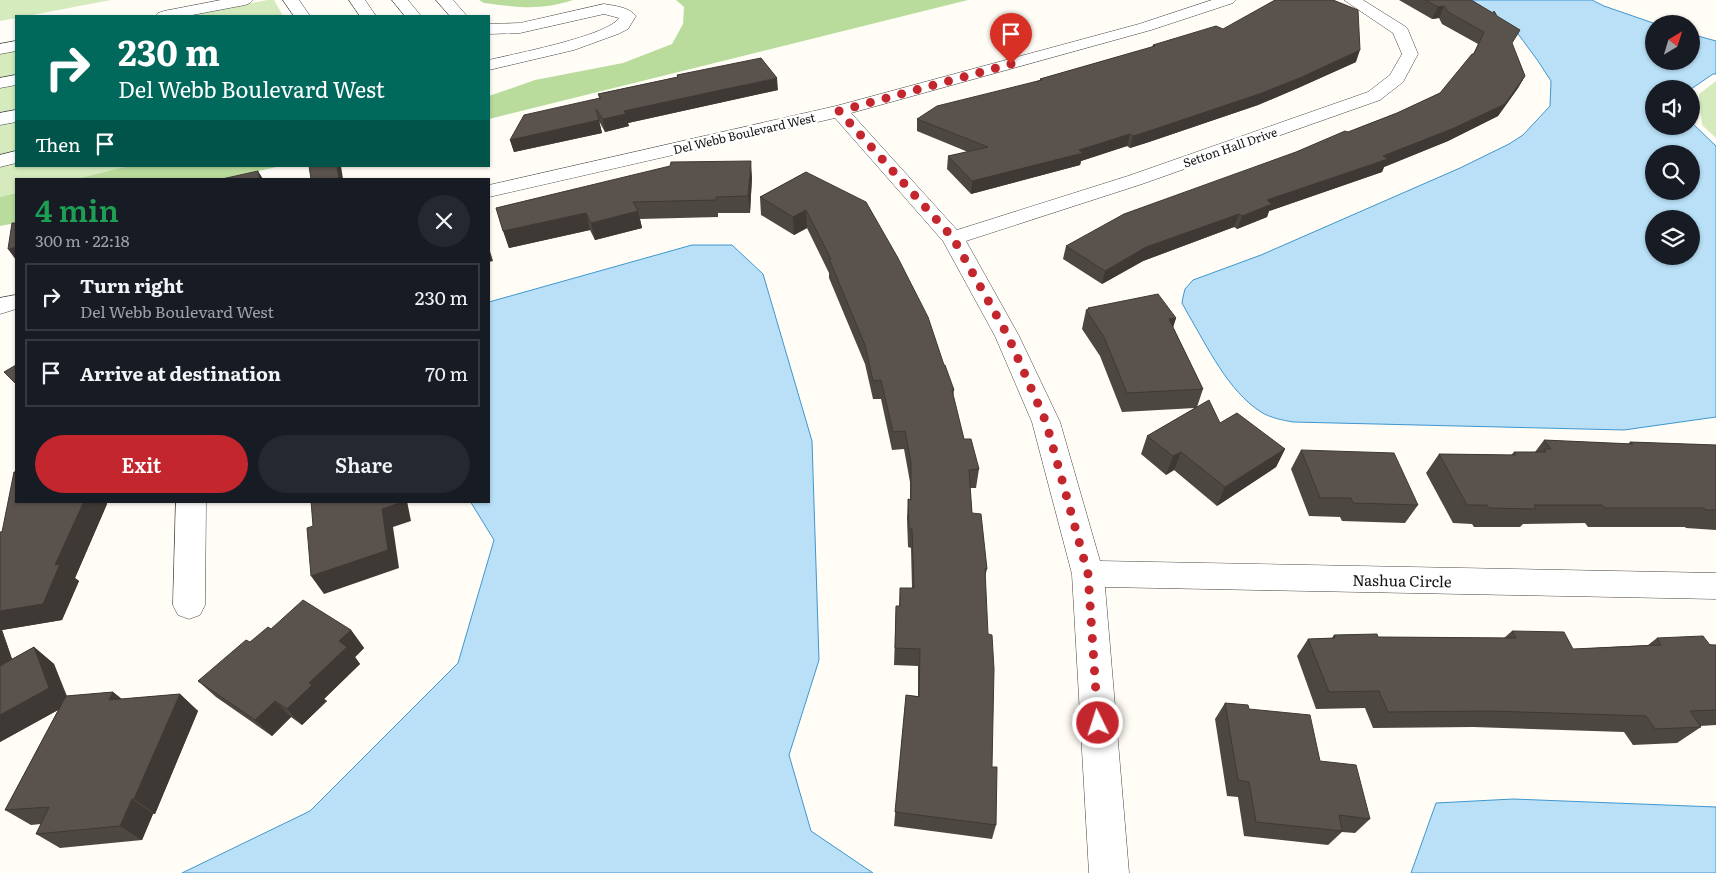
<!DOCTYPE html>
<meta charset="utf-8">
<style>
body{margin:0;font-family:Literata,serif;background:#242831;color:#f1f3f6;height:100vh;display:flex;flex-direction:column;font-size:19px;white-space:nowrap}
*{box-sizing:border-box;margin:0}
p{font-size:16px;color:#9ea1a6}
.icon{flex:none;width:28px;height:28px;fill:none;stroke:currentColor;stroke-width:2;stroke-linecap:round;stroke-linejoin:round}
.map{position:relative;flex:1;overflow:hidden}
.panel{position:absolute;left:15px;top:178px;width:475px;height:325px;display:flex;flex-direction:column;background:#171b24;border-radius:0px;box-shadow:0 1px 4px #0004}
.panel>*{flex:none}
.banner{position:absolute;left:15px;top:15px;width:475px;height:152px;border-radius:0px;box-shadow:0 1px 4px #0004;background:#00695c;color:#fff;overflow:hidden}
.needle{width:32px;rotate:38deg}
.controls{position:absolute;left:1645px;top:15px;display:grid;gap:10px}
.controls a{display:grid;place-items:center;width:55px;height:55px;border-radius:50%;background:#171b24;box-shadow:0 1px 4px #0004;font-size:25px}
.pin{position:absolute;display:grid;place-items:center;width:42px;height:42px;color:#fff;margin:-51px -21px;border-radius:50% 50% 50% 0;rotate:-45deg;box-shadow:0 0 5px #0007}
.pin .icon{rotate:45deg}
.me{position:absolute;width:55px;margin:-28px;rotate:356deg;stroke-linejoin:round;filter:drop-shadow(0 0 4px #0008)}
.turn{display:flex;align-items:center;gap:18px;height:105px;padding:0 20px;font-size:22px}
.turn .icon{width:65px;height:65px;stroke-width:2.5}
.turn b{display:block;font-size:35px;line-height:42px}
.then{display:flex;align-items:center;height:48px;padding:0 20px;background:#0003;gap:10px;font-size:19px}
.round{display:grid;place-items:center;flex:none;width:52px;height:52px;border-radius:26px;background:#242831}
.overview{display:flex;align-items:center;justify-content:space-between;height:85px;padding:0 20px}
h1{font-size:30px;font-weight:600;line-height:38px;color:#1e9e55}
.action{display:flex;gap:10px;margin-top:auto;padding:10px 20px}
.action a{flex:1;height:58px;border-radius:30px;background:#c4262e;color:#fff;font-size:20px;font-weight:600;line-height:58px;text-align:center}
.action a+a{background:#242831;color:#f1f3f6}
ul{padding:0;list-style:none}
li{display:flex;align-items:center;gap:15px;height:68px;margin:0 10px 8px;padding:0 10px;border:2px solid #363941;border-radius:0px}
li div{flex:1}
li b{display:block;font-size:19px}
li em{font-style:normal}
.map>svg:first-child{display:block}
.green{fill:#d5ebbd}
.forest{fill:#b9dc9c}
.water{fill:#b9e0f7;stroke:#3f96cf;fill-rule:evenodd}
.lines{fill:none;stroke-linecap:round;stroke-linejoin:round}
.minor-casing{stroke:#444;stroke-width:1}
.minor{fill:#fff;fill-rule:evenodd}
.wall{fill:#4d4742}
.shaded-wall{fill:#3f3936}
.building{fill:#5a524d;stroke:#3f3936}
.route{stroke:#c4262e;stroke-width:9;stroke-dasharray:0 16.2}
.labels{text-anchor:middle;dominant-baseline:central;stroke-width:5;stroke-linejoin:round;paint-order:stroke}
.far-street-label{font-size:12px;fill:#111;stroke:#fff}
.street-label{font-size:15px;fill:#111;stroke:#fff}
</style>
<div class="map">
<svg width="1716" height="873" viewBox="0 0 1716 873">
<rect width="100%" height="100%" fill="#fffdf5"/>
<!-- green -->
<path class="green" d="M0 0H111L27 16H16V18L0 21Z
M267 0H274L283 16H185Z
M16 50V166H128L76 179H16V193L0 197V53Z
M1716 81V138L1702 125 1699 94Z"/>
<!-- forest -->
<path class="forest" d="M479 0H573C541 11 516 7 484 3Z
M676 0H968L489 119V96L535 80 623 63 672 44 683 24 684 7Z
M128 166H281L223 179H76Z
M16 193V223L0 226V197Z"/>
<!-- water -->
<path class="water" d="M1472 0H1592L1604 6 1656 24H1654V61H1691V34L1716 41V74H1713L1691 89H1654V126H1691V122L1716 146V417L1624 430 1293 422C1282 420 1271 418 1261 412 1228 391 1207 346 1188 314L1182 303 1183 297 1185 289 1193 280 1261 255 1460 168 1509 144 1523 135 1550 106 1551 81 1538 61 1516 31ZM1654 154H1691V191H1654ZM1654 219H1691V256H1654Z
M692 245H732L763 274 812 441 819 660 789 755 811 831 873 873H182L310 811 458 663 494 540 470 501H489V302Z
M1513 799 1716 807V873H1411L1436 803Z"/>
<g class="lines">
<!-- minor casing -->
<g class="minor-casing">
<path id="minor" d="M221 0H253L250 3 245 5 187 16H156L158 13 164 11Z
M283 0H299L310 16H294Z
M349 0H365L376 16H360Z
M392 0H408L421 16H405Z
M436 0H453L467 16H450Z
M1212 0H1236L1233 3 1151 30 851 113 957 230 1128 176 1368 92 1390 75 1402 54 1393 33 1344 0H1363L1406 27 1408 30 1418 54 1403 82 1380 100 1142 184 966 241 1019 336 1060 422 1100 561 1716 573V599L1105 587 1129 873H1089L1072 574 1032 422 995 336 943 241 835 118 489 197V185L836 106 1139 24Z
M604 4C615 6 629 7 636 16L628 29 618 34 574 50 489 70V60C513 54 608 36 619 18L604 14 520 33 489 34V24L520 23Z
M16 41V51L0 54V44Z
M16 75V85L0 88V78Z
M16 110V122L0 125V113Z
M16 151V163L0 167V155Z
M16 295V309L0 314V298Z
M176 501H206L205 605 200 615 189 619 178 615 173 605Z"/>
</g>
<!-- minor -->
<use href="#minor" class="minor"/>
</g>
<!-- wall -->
<path class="wall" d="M1399 0H1471L1512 44 1525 76 1518 88 1498 116 1448 141 1384 167 1382 172 1269 211 1267 217 1237 229 1234 227 1143 261 1102 284 1063 259 1066 246 1296 152 1397 113 1440 93 1473 54 1478 44 1442 24 1439 18 1432 19Z
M1223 29 1356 62 1298 88 1258 105 1149 142 1130 148 1127 146 1081 161 1080 165 971 194 947 169 948 156 968 152 917 131V119L1040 80V79L1152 47 1153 45Z
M677 75 778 90 628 123 629 126 605 132 599 121 602 133 514 152 510 140 591 100 599 98 598 94 677 77Z
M806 172 944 365 954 390 953 397 964 439 979 469 976 488H970L972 513 987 569 985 577 992 767 996 825 992 839 894 826 906 695 918 696V666L894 665 896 606H899L900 588H912L911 548 908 547 907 518 908 499 910 500V482L904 449 892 450 881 399H873L865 364 829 278V273L807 228 794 235 761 215 760 197Z
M752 177 750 213H718V217L640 219 642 228 595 240 590 230 509 248 496 208Z
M1088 308 1176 318 1173 327 1203 389 1197 407 1220 423 1285 449 1276 467 1217 506 1174 470 1166 475 1141 454 1147 436 1195 408 1122 412 1100 356 1082 329 1086 310H1087Z
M1544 440 1628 444 1630 442 1716 445V530L1686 528 1685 527H1588L1585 523 1523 524 1520 527H1474L1472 524 1453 523 1426 473 1439 454 1511 455 1514 452H1535Z
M1301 450 1418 505 1405 523 1342 521 1340 517 1309 516 1291 469Z
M107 504 75 578 79 581 62 620 2 630 12 659 34 647 54 664 67 696 113 692 122 699 180 694 198 711 155 814H153L142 840 60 848 36 834 41 824 31 825 5 810 58 710 0 742V532Z
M271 629 351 630 364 648 355 657 360 664 324 699 327 701 302 725 291 717 272 736 216 697 198 681 250 642Z
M1512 631 1573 649 1648 645 1657 638 1716 645V725L1700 726 1701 727 1677 743 1633 745 1624 732 1473 727 1373 728 1365 708 1316 709 1297 656 1308 639 1332 638 1334 635 1378 637 1504 638Z
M1225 703 1249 709 1320 761 1370 819 1355 833 1342 832 1328 845 1244 836 1238 797 1227 796 1215 719Z"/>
<!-- shaded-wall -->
<path class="shaded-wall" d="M1444 6 1439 18 1432 19 1438 7Z
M1360 50 1356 62 1298 88 1258 105 1149 142 1130 148 1133 136Z
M1525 76 1518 88 1498 116 1448 141 1384 167 1382 172 1269 211 1267 217 1237 229 1242 216 1267 200Z
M777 78 778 90 628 123 629 126 605 132 603 119 624 111Z
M599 120 602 133 514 152 510 140Z
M1130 134 1127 146 1081 161 1080 165 971 194 972 181Z
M751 161 752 177 750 213 748 196Z
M337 166H341L343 179H334Z
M258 171 263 179H259Z
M806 210 807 228 794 235 793 217Z
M638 211 642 228 595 240 591 223Z
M586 213 590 230 509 248 503 231Z
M1239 214 1234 227 1143 261 1102 284 1105 271 1146 247Z
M16 247V260L8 249Z
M489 248 493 261 489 262Z
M1176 318 1170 337 1169 319Z
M1285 449 1276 467 1217 506 1225 487Z
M1181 452 1174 470 1166 475 1173 456Z
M84 501H107V504L75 578 79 581 62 620 2 630 20 682 0 667V611L55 565Z
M400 501H407L411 521 393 527 399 568 324 594 311 576 382 509Z
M351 630 364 648 355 657 360 664 324 699 327 701 302 725 287 709 309 683 339 641Z
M34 647 54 664 69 704 0 742V715Z
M113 692 133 709 109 700Z
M180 694 198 711 155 814 134 799Z
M275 701 291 717 272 736 255 720Z
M132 799 153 814 142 840 120 826Z"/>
<!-- building -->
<path class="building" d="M1275 0H1333L1358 10 1360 50 1302 77 1262 93 1152 130 1133 136 1130 134 1079 150 1083 153 972 181 948 156 988 147 917 119 937 106 1042 80 1040 79 1155 46 1153 45 1216 26 1223 29Z
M1425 0H1471L1493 13 1494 11 1497 16 1520 30 1512 43 1525 76 1505 104 1454 128 1383 156 1388 159 1267 200 1272 204 1242 216 1239 214 1146 247 1105 271 1066 246 1124 214 1296 152 1345 131 1348 132 1397 113 1440 93 1472 54H1474L1484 32 1448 12 1444 6 1438 7Z
M761 58 777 78 624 111 626 114 603 119 596 109 599 120 510 140 524 115 591 100 601 98 598 94 678 77 677 75Z
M751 161 748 196 716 197V200L633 202 638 211 591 223 586 213 503 231 496 208 670 166 671 162Z
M309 166H337L339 178 334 179H311Z
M258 171 259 179H222Z
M806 172 866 202 898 258 928 317 944 365H945L954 390H952L964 439H971L979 469 969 470 972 513 981 514 987 569H985L988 634 992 635 994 669 992 767H997L996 825 895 812 906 695 919 697 920 649 895 648 896 606H900V588H914L912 529H909L908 499 911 500V463L905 431 893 432 881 380 873 381 865 345 829 259H831L806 210 793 217 760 197Z
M12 223H16V247L8 249Z
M1158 294 1176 318 1169 319 1203 389 1127 393 1104 337 1086 310 1089 309 1088 308Z
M16 365V384L4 372Z
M1209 400 1220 423 1237 413 1285 449 1225 487 1181 452 1173 456 1147 436Z
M1544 440 1633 444 1630 442 1716 445V510H1706L1704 508H1605L1602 505H1534L1536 509 1489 508 1487 505H1467L1439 454 1516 455 1514 452H1546L1544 449H1551Z
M1301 450 1394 453 1418 505 1353 503 1351 498H1320Z
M14 472H16V501H84L55 565 60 564 43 604 0 611V532H2Z
M311 501H400V503L382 509 388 550 311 576 307 528 313 526Z
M303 600 351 630 339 641 347 647 309 683 312 685 287 709 275 701 255 720 198 681 246 640 250 642 268 627 271 629Z
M1512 631 1564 632 1573 649 1661 645 1657 638 1703 636 1710 645H1716V710L1690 711 1701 727 1655 729 1646 716 1491 711 1388 712 1379 691 1329 692 1308 639 1335 638 1334 635 1377 634 1378 637 1516 638Z
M34 647 49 688 0 715V666Z
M113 692 109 700 180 694 134 799H132L120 826 36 834 49 807 5 810 66 696Z
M1225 703 1248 705 1249 709 1310 715 1320 761 1356 765 1370 819 1339 815 1342 831 1256 822 1249 782 1238 780Z"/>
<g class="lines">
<!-- route -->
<path class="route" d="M1011 64 839 111 953 238 1008 336 1046 422 1088 574 1098 723"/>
</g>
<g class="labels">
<!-- far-street labels -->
<g class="far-street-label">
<text transform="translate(744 133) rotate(-13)">Del Webb Boulevard West</text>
<text transform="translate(1230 147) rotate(-19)">Setton Hall Drive</text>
</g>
<!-- street labels -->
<g class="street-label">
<text transform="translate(1402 580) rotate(1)">Nashua Circle</text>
</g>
</g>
</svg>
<div class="controls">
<a><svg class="needle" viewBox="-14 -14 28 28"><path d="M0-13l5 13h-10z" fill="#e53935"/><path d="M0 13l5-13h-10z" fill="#9ea1a6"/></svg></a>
<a><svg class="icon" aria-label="sound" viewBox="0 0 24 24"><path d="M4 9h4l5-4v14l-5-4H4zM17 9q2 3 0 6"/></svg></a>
<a><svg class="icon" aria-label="search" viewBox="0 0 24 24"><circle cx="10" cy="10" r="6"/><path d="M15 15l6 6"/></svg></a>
<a><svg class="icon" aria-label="layers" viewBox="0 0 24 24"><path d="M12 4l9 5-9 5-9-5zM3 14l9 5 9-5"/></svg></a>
</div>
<div class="pin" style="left:1011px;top:64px;background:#d93025"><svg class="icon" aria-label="arrive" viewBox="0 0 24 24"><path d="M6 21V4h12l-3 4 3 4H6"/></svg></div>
<svg class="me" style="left:1098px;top:723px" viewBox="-20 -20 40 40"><circle r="17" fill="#c4262e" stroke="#fff" stroke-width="3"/><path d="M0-11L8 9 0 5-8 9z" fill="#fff"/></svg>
<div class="banner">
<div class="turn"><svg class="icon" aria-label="right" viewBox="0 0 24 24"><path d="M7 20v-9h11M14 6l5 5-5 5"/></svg><div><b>230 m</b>Del Webb Boulevard West</div></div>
<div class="then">Then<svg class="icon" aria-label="arrive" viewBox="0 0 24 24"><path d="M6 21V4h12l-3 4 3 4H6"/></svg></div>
</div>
<section class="panel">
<div class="overview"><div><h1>4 min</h1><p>300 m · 22:18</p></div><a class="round"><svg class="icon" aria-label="close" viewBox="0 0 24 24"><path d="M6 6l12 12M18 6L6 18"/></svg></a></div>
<ul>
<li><svg class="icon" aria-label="right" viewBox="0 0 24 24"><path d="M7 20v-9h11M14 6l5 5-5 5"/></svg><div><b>Turn right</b><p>Del Webb Boulevard West</p></div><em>230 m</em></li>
<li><svg class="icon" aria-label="arrive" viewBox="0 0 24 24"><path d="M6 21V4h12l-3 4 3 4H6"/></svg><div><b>Arrive at destination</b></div><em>70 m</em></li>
</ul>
<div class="action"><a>Exit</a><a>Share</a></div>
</section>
</div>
